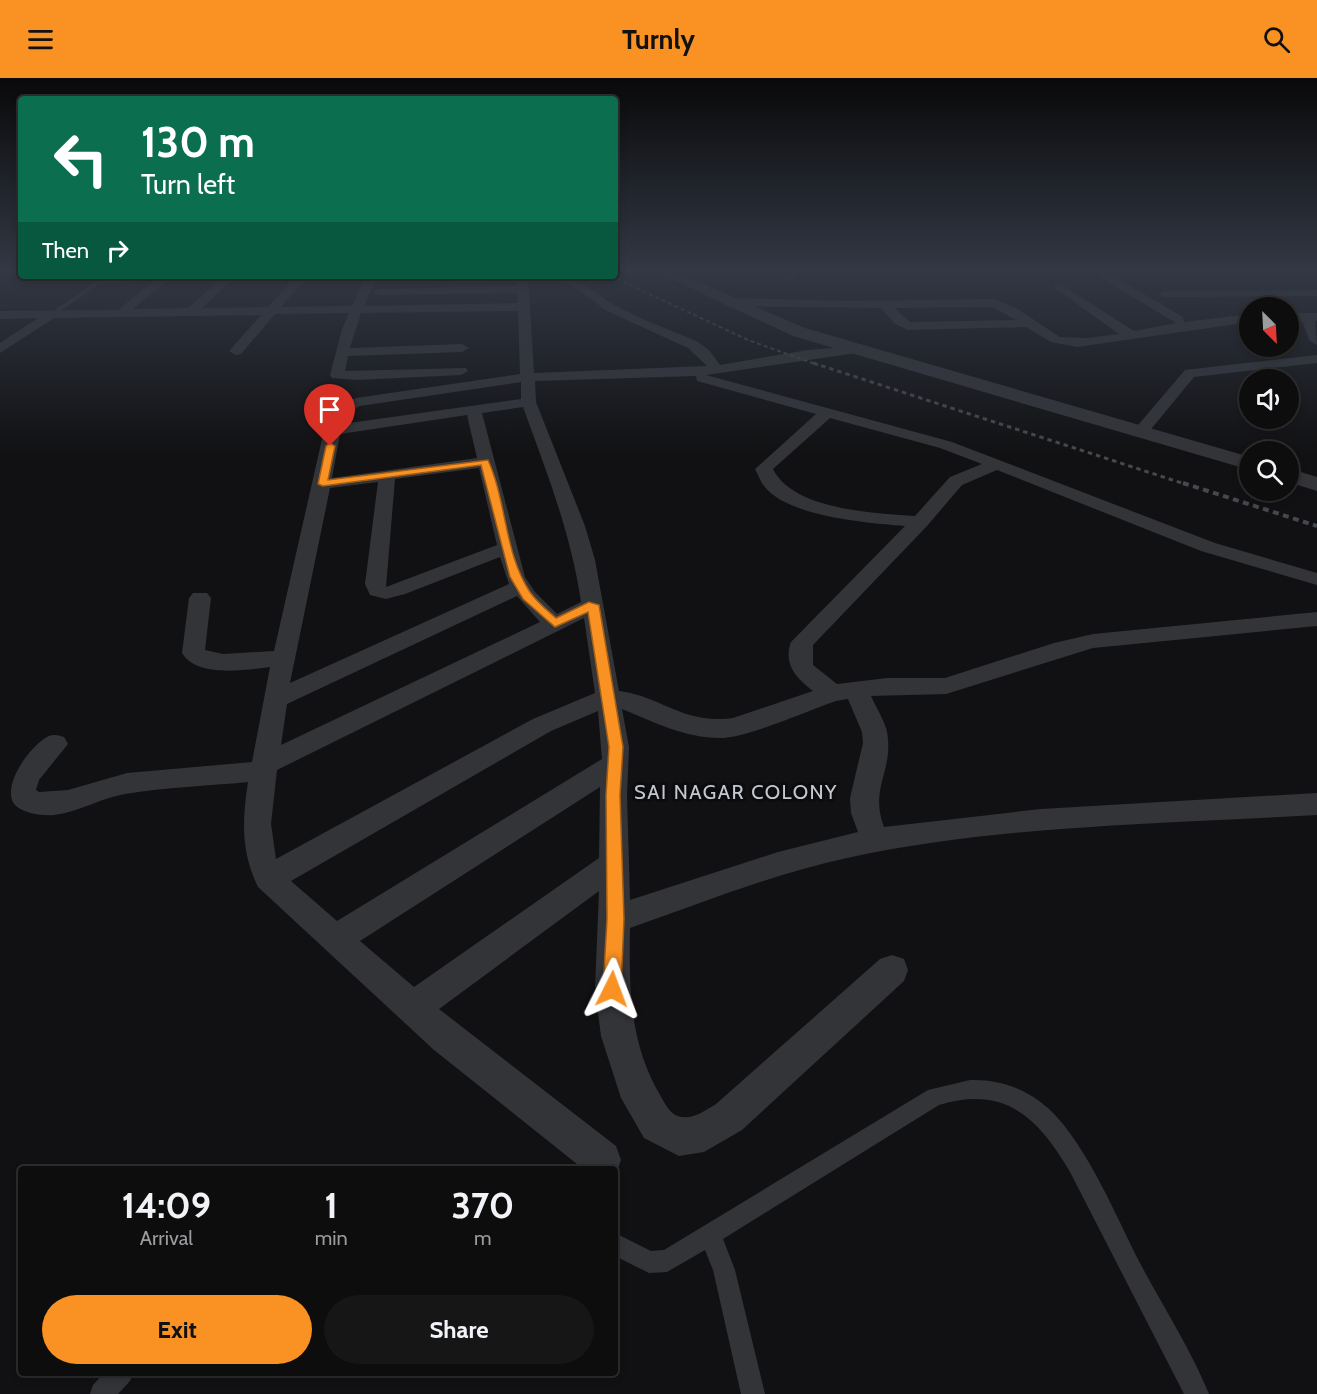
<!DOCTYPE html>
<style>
body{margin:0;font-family:Cabin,sans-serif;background:#161617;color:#f1f3f6;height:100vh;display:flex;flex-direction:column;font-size:22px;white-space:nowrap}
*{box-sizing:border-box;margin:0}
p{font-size:20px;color:#9a9c9e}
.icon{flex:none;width:33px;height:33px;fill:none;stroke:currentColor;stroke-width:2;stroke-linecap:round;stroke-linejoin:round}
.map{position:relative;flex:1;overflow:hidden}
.details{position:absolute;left:18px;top:1088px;width:600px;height:210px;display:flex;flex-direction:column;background:#0d0d0e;border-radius:6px;box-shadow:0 3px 9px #0003,0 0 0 2px #2d2d2e}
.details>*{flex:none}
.guide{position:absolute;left:18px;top:18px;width:600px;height:183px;border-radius:6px;box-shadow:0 3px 9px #0003,0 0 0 2px #2d2d2e;background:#0b6e4f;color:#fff;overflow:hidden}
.needle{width:39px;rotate:156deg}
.fabs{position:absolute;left:1239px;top:219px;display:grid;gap:12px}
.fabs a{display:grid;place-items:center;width:60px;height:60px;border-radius:50%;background:#0d0d0e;box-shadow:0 3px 9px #0003,0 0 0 2px #2d2d2e;font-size:30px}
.pin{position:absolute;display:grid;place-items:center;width:51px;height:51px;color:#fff;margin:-62px -26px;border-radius:50% 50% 50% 0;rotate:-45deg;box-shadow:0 0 6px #0007}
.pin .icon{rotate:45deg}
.me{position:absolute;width:66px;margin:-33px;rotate:3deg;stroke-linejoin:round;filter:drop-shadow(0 0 4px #0008)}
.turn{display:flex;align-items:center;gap:21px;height:126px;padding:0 24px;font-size:27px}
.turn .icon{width:78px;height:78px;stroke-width:2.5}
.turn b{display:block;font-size:42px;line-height:51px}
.then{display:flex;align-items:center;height:57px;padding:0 24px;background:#0003;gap:12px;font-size:22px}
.eta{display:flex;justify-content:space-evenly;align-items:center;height:102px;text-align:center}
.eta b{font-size:36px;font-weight:700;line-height:42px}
.button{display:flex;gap:12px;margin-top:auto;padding:12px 24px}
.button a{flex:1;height:69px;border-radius:36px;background:#f99123;color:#111;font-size:24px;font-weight:700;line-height:69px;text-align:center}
.button a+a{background:#161617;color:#f1f3f6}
header{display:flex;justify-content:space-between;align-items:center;height:78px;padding:0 24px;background:#f99123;color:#111;font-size:27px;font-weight:700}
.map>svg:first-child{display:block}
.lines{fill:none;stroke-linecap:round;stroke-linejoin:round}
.service{fill:#323438;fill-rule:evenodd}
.minor{fill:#323438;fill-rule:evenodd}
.tertiary{fill:#323438;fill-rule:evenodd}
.rail-far2{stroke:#45484d;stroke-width:2;stroke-dasharray:4 3;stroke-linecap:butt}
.rail-far1{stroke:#45484d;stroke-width:3;stroke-dasharray:4.5 4;stroke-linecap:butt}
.rail{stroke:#45484d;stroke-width:4;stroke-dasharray:6 4.5;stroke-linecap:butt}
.route{fill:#f99123;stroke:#a25e17;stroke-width:1.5}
.labels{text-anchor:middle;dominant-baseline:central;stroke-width:6;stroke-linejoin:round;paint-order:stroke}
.neighbourhood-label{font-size:20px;letter-spacing:1.5px;fill:#c3c8d0;stroke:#0c0c0e}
</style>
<header><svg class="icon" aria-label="menu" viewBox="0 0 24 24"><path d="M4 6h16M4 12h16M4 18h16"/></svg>Turnly<svg class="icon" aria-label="search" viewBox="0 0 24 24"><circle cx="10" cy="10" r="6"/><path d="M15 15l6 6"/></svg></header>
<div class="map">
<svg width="1317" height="1316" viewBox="0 0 1317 1316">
<rect width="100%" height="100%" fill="#111113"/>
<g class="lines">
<!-- service -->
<path class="service" d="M163 199 165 202 100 206 54 237 49 236 97 203Z
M970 1002C999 1001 1026 1010 1049 1031 1088 1068 1116 1139 1141 1187 1164 1230 1191 1272 1209 1316H1184L1070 1094C1038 1040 1006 1007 939 1027L723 1161 735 1192 765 1316H741L713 1192 705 1172 667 1194 649 1195 615 1178V1155L651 1173 664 1172 928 1012Z
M105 1294H133L130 1303 118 1316H90L93 1307Z"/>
<!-- minor -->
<path class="minor" d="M780 192H790L796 201 786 203Z
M1262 192 1257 196H1169L1164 193Z
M1100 195H1108L1183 239 1184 244 1250 236V244L1077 269 1051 264 1026 249 908 252 895 246 881 230 727 228 721 224 727 220 849 223 993 221 1016 230 1060 259 1087 260 1119 256 1055 210V206L1059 205 1134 253 1176 245 1100 199ZM992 229 1016 242 910 244 894 230Z
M160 198H173L133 231 188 230 224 198H236L202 230 268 229 296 198H308L281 229 352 228 366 198H383L376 201 364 228 518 225 517 215 379 217 373 214 379 211 517 208 516 198H528L534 295 707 288 688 270 607 233 576 210 548 198C578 198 592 214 616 228 642 242 671 252 698 264L709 272 720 287 808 272 861 268 863 271 856 275 706 297 952 364 1215 465 1317 495V507L1201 473 997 392 962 407 927 448 813 567V587L837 606 887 600H945L1054 565 1093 556 1317 534V548L1093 570 946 616 871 618C877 632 888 647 888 662 891 695 870 712 884 749L1041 731 1317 715V737C1161 746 1000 747 847 780 773 796 702 825 630 850 629 909 629 964 660 1017 665 1025 670 1038 682 1039 694 1041 706 1032 716 1026L880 881 892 877 904 881 908 892 904 903 742 1052 704 1074 679 1078 644 1060 621 1020 601 958 595 911 599 813 439 931 616 1068 621 1082 616 1096 615 1090H582L434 972 258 809C241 774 242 743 248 704 208 708 165 709 125 716 101 720 79 734 54 737 43 738 24 736 15 727 0 709 30 668 47 659 53 656 58 657 64 659L68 666 39 702 36 712 39 714 68 712 127 695 252 684 270 589C245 592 197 600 182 575L189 520 193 515H207L211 520 205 572 223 576 274 573 327 339 334 329 356 320 520 296 518 233 361 235 350 270 462 266 469 270 462 274 348 278 345 293 466 290 468 293 461 297 357 302 332 300 330 297 342 251 349 235 275 236 241 276 236 277 229 273 261 237 54 240 0 275V265L38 240 0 241V233L118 232ZM696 298 697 303 816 336 755 391C758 396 760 403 764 408 788 439 868 445 905 448L791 564C783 586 796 600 813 613L733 640C683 647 661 618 619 613L595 482 585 448 536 324 535 303ZM521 304V321L342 346 345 335 360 328ZM523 329C547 395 571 455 581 524L557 536 535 514 525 499 482 335ZM467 337 477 380 332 400 340 356ZM830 340 940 370 982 386 950 399 915 438C874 435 793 432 773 391ZM479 390 497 467 386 509 395 401ZM378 404 365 506 370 517 386 521 405 516 500 479 509 506 290 605 330 410ZM517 518 540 544 281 667 287 626ZM584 540 595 615 533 641 276 781 271 746 277 692ZM848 621 862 654 863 665 850 720 851 735 858 754 778 774 630 822 627 717 629 669 622 631C654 644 685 660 720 660 747 660 807 633 836 623ZM598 633 602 681 337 843 291 803 551 653ZM600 709 599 780 414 909 360 863Z
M1317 212V218L1164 219 1158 216 1164 213Z
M1288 235H1317V243H1315L1317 267 1310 263 1302 243H1288Z
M1317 277V285L1194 299 1147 356H1135L1133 353 1185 292Z"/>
<!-- tertiary -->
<path class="tertiary" d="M652 192H671L805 250 1250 379V392L793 258Z
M1288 390 1317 399V413L1288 404Z"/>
<!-- rail-far2 -->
<path class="rail-far2" d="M611 198 748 262 818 287"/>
<!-- rail-far1 -->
<path class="rail-far1" d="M813 285 1188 407"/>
<!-- rail -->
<path class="rail" d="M1183 405 1317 448"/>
</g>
<!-- sky -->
<linearGradient id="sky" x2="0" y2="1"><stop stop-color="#09090a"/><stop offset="0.51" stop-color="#323844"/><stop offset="1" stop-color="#323844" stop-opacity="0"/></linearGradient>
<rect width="1317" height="376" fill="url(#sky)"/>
<!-- route -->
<path class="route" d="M330 365 335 368 328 402 488 382C507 424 504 475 530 514 537 524 547 532 556 540L589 524 599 527 623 669 620 717 624 841 621 911 618 917 612 920 606 917 603 911 607 841 606 717 609 669 588 534 555 549 523 521 510 499 481 387 323 408 318 406 326 368Z"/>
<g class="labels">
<!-- neighbourhood labels -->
<g class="neighbourhood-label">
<text x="736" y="714">SAI NAGAR COLONY</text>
</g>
</g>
</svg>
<div class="fabs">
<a><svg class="needle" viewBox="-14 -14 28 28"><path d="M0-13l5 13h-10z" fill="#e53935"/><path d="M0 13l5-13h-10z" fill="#9a9c9e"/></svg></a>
<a><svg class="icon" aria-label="sound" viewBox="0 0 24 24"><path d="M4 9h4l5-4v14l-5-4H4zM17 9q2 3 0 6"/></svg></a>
<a><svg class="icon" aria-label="search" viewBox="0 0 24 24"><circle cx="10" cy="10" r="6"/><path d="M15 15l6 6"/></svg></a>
</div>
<div class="pin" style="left:330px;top:368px;background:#d93025"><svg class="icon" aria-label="arrive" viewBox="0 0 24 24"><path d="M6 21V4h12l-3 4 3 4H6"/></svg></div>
<svg class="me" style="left:612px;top:911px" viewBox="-20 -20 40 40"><path d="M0-17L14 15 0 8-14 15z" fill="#f99123" stroke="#fff" stroke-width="4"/></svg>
<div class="guide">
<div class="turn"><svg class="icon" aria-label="left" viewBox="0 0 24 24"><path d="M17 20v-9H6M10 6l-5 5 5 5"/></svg><div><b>130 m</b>Turn left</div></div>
<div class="then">Then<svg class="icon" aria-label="right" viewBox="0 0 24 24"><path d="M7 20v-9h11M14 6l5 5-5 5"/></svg></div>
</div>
<section class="details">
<div class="eta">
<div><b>14:09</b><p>Arrival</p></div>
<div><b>1</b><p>min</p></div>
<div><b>370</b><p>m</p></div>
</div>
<div class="button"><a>Exit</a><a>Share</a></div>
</section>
</div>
